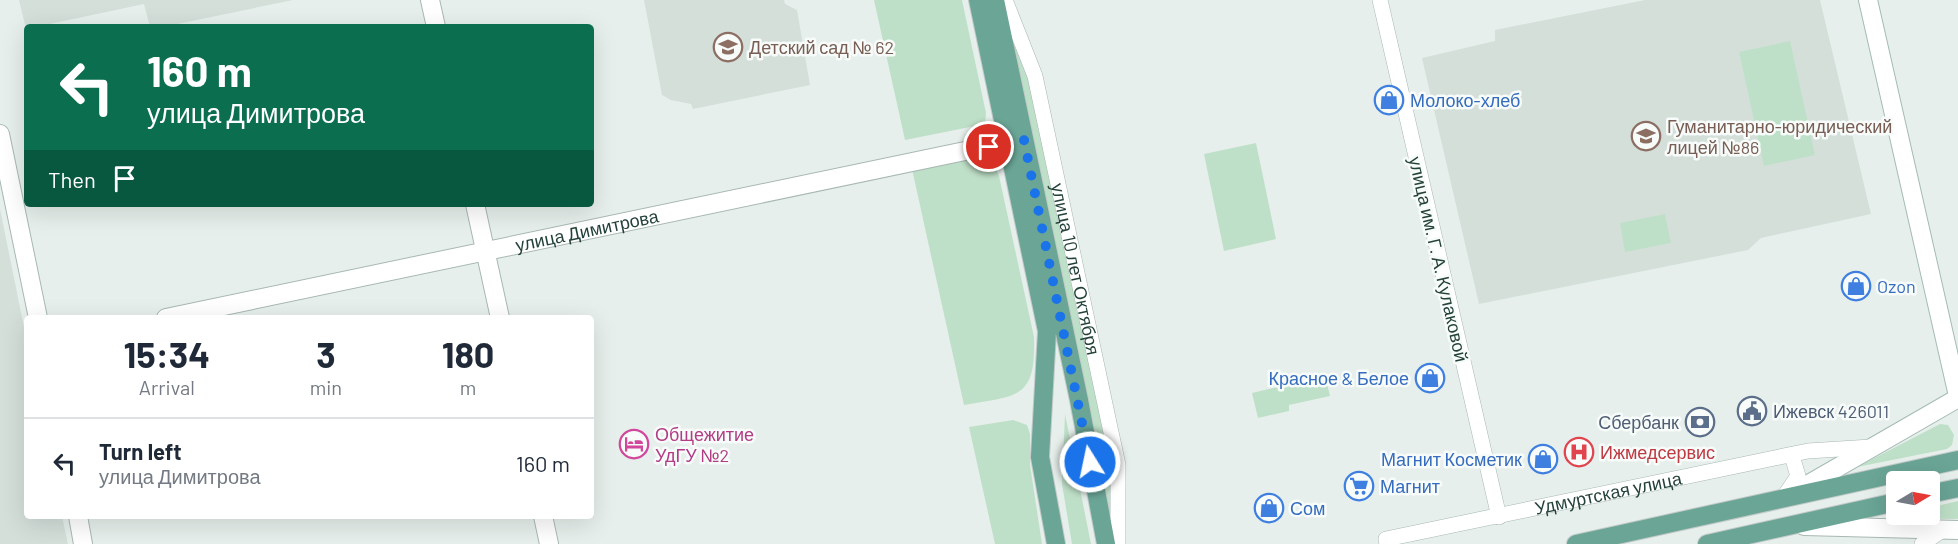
<!DOCTYPE html>
<meta charset="utf-8">
<style>
body{margin:0;font-family:Barlow,sans-serif;background:#f2f2f3;color:#1f2937;height:100vh;display:flex;flex-direction:column;font-size:22px;white-space:nowrap}
*{box-sizing:border-box;margin:0}
p{font-size:20px;color:#747a83}
.icon{flex:none;width:33px;height:33px;fill:none;stroke:currentColor;stroke-width:2;stroke-linecap:round;stroke-linejoin:round}
.map{position:relative;flex:1;overflow:hidden}
.panel{position:absolute;left:24px;top:315px;width:570px;height:204px;display:flex;flex-direction:column;background:#fff;border-radius:6px;box-shadow:0 6px 24px #0002}
.panel>*{flex:none}
.banner{position:absolute;left:24px;top:24px;width:570px;height:183px;border-radius:6px;box-shadow:0 6px 24px #0002;background:#0b6e4f;color:#fff;overflow:hidden}
.needle{width:39px;rotate:80deg}
.tools{position:absolute;left:1886px;top:471px;display:grid;gap:12px}
.tools a{display:grid;place-items:center;width:54px;height:54px;border-radius:6px;background:#fff;box-shadow:0 6px 24px #0002;font-size:30px}
.pin{position:absolute;display:grid;place-items:center;width:51px;height:51px;color:#fff;margin:-26px;border:3px solid #fff;border-radius:50%;box-shadow:0 2px 6px #0007}
.me{position:absolute;width:66px;margin:-33px;rotate:350deg;stroke-linejoin:round;filter:drop-shadow(0 0 4px #0008)}
.turn{display:flex;align-items:center;gap:21px;height:126px;padding:0 24px;font-size:27px}
.turn .icon{width:78px;height:78px;stroke-width:2.5}
.turn b{display:block;font-size:42px;line-height:51px}
.then{display:flex;align-items:center;height:57px;padding:0 24px;background:#0003;gap:12px;font-size:22px}
.eta{display:flex;justify-content:space-evenly;align-items:center;height:102px;text-align:center}
.eta b{font-size:36px;font-weight:700;line-height:42px}
ul{padding:0;list-style:none}
li{display:flex;align-items:center;gap:18px;height:90px;padding:0 24px;border-top:2px solid #e0e1e3}
li div{flex:1}
li b{display:block;font-size:22px}
li em{font-style:normal}
.map>svg:first-child{display:block}
.built{fill:#d4dfda}
.green{fill:#bfe0c8}
.lines{fill:none;stroke-linecap:round;stroke-linejoin:round}
.minor-casing{stroke:#a8b8b2;stroke-width:16}
.tertiary-casing{stroke:#a8b8b2;stroke-width:20}
.secondary-casing{stroke:#a4bbb3;stroke-width:20}
.primary-casing{stroke:#c2cac8;stroke-width:20}
.minor{stroke:#fff;stroke-width:15}
.tertiary{stroke:#fff;stroke-width:18}
.secondary{stroke:#fff;stroke-width:18}
.primary{stroke:#6aa596;stroke-width:18}
.route{stroke:#1a73e8;stroke-width:10;stroke-dasharray:0 18}
.labels{text-anchor:middle;dominant-baseline:central;stroke-width:5;stroke-linejoin:round;paint-order:stroke}
.education-label{font-size:18px;fill:#785e54;stroke:#f7fbf9;text-anchor:start}
.shop-label{font-size:18px;fill:#366cbe;stroke:#f7fbf9;text-anchor:start}
.street-label{font-size:18px;fill:#24423a;stroke:#f7fbf9}
.service-label{font-size:18px;fill:#4e5e75;stroke:#f7fbf9;text-anchor:start}
.hotel-label{font-size:18px;fill:#b23c85;stroke:#f7fbf9;text-anchor:start}
.health-label{font-size:18px;fill:#be3a42;stroke:#f7fbf9;text-anchor:start}
</style>
<div class="map">
<svg width="1958" height="544" viewBox="0 0 1958 544">
<rect width="100%" height="100%" fill="#e6efeb"/>
<!-- built -->
<path class="built" d="M19 0H293L163 27H150L144 4 26 29Z
M644 0H784L785 4 797 10 810 85 693 109 691 104 671 100 662 95Z
M1645 0H1820L1871 214 1761 238 1748 250 1479 304 1422 58 1495 41V30Z
M0 209 27 342V516H62L68 544H0Z"/>
<!-- green -->
<path class="green" d="M874 0H962L986 113 985 124 905 140Z
M1005 14 1030 83 1115 476 1111 519Z
M1790 41 1815 155 1764 166 1739 52Z
M1256 143 1276 239 1224 251 1204 154Z
M983 154 993 162 999 176 1034 337C1036 400 1018 395 964 405L912 169Z
M1665 214 1671 243 1625 252 1620 223Z
M1325 376 1330 396 1289 405V411L1258 418 1252 393Z
M1065 414 1091 544H1072L1062 484Z
M1013 420 1027 425 1030 434V465L1042 544H995L969 427Z
M1940 424 1948 425 1954 435 1952 445 1947 449 1857 467Z
M1958 501V519L1886 518 1900 515 1929 514V508Z"/>
<g class="lines">
<!-- minor casing -->
<g class="minor-casing">
<g id="minor">
<path id="s1" d="M1005 0 1035 76 1118 465V544"/>
<path d="M1380 0 1499 517"/>
<path d="M1783 498 1798 476 1792 456"/>
<path id="s2" d="M1387 544 1386 539 1808 451 1871 447"/>
<path d="M1922 544 1944 529"/>
</g>
</g>
<!-- tertiary casing -->
<g class="tertiary-casing">
<g id="tertiary">
<path d="M430 0 436 27"/>
<path d="M0 134 38 318"/>
<path d="M475 204 500 318"/>
<path id="s3" d="M166 318 1008 142"/>
<path d="M78 516 83 544"/>
<path d="M543 516 549 544"/>
<path d="M1804 526 1958 530"/>
</g>
</g>
<!-- secondary casing -->
<g class="secondary-casing">
<path id="secondary" d="M1868 0 1958 396
M1788 496 1958 398"/>
</g>
<!-- primary casing -->
<g class="primary-casing">
<path id="primary" d="M978 0 1047 331 1040 457 1056 544
M995 0 1079 400 1106 544
M1929 494 1958 488
M1576 544 1958 460
M1707 544 1896 502"/>
</g>
<!-- minor -->
<use href="#minor" class="minor"/>
<!-- tertiary -->
<use href="#tertiary" class="tertiary"/>
<!-- secondary -->
<use href="#secondary" class="secondary"/>
<!-- primary -->
<use href="#primary" class="primary"/>
</g>
<g class="lines">
<!-- route -->
<path class="route" d="M989 147 1024 140 1090 462"/>
</g>
<!-- icons -->
<defs>
<g id="school-ring" transform="scale(1.5)"><circle r="9.5" fill="#f7fbf9" stroke="#8d6e63" stroke-width="1.5"/><path d="M0-5L7-2L0 1L-7-2ZM-4 1L0 2.5L4 1V4Q0 6-4 4Z" fill="#8d6e63"/></g>
<g id="shop-ring" transform="scale(1.5)"><circle r="9.5" fill="#f7fbf9" stroke="#3f7fe0" stroke-width="1.5"/><path d="M-5-2.5h2.3a2.7 3.5 0 0 1 5.4 0H5L5.5 6h-11ZM-1.5-2.5h3a1.5 2.3 0 0 0-3 0Z" fill="#3f7fe0"/></g>
<g id="civic-ring" transform="scale(1.5)"><circle r="9.5" fill="#f7fbf9" stroke="#5c6f8a" stroke-width="1.5"/><path d="M-.6-6.5H3V-4.5H.6V-3L4-1V1h2V6H-6V1h2V-1L-.6-3ZM-1.2 2.5V6h2.4V2.5Z" fill="#5c6f8a"/></g>
<g id="bank-ring" transform="scale(1.5)"><circle r="9.5" fill="#f7fbf9" stroke="#5c6f8a" stroke-width="1.5"/><path d="M-6-4H6V4H-6ZM0-2.3a2.3 2.3 0 1 0 0 4.6a2.3 2.3 0 1 0 0-4.6Z" fill="#5c6f8a"/></g>
<g id="hotel-ring" transform="scale(1.5)"><circle r="9.5" fill="#f7fbf9" stroke="#d1479c" stroke-width="1.5"/><path d="M-6-4.5h1.5V1H6V5H4.5V3h-9V5H-6ZM-4 0a1.8 1.8 0 1 1 3.6 0ZM.5 0V-2.5h3Q6-2.5 6 0Z" fill="#d1479c"/></g>
<g id="hospital-ring" transform="scale(1.5)"><circle r="9.5" fill="#f7fbf9" stroke="#e0444e" stroke-width="1.5"/><path d="M-5-5h3v3.5h4V-5h3V5h-3V1.5h-4V5h-3Z" fill="#e0444e"/></g>
<g id="supermarket-ring" transform="scale(1.5)"><circle r="9.5" fill="#f7fbf9" stroke="#3f7fe0" stroke-width="1.5"/><path d="M-6-5.5h2.5l.6 2H6L4.5 2H-2.5L-4.4-4H-6ZM-1.5 3.2a1.3 1.3 0 1 0 .1 0ZM3 3.2a1.3 1.3 0 1 0 .1 0Z" fill="#3f7fe0"/></g>
</defs>
<g fill-rule="evenodd">
<use href="#school-ring" x="728" y="47"/>
<use href="#shop-ring" x="1389" y="100"/>
<use href="#school-ring" x="1646" y="136"/>
<use href="#shop-ring" x="1856" y="286"/>
<use href="#shop-ring" x="1430" y="378"/>
<use href="#civic-ring" x="1752" y="411"/>
<use href="#bank-ring" x="1700" y="422"/>
<use href="#hotel-ring" x="634" y="444"/>
<use href="#hospital-ring" x="1579" y="452"/>
<use href="#shop-ring" x="1543" y="459"/>
<use href="#supermarket-ring" x="1359" y="486"/>
<use href="#shop-ring" x="1269" y="508"/>
</g>
<g class="labels">
<!-- education labels -->
<g class="education-label">
<text x="749" y="47">Детский сад № 62</text>
<text x="1667" y="126">Гуманитарно-юридический<tspan x="1667" dy="21">лицей №86</tspan></text>
</g>
<!-- shop labels -->
<g class="shop-label">
<text x="1410" y="100">Молоко-хлеб</text>
<text x="1877" y="286">Ozon</text>
<text x="1409" y="378" text-anchor="end">Красное &amp; Белое</text>
<text x="1522" y="459" text-anchor="end">Магнит Косметик</text>
<text x="1380" y="486">Магнит</text>
<text x="1290" y="508">Сом</text>
</g>
<!-- street labels -->
<g class="street-label">
<text stroke="none"><textPath href="#s3" startOffset="430">улица Димитрова</textPath></text>
<text transform="translate(1439 259) rotate(77)">улица им. Г. А. Кулаковой</text>
<text stroke="none"><textPath href="#s1" startOffset="279">улица 10 лет Октября</textPath></text>
<text stroke="none"><textPath href="#s2" startOffset="232">Удмуртская улица</textPath></text>
</g>
<!-- service labels -->
<g class="service-label">
<text x="1773" y="411">Ижевск 426011</text>
<text x="1679" y="422" text-anchor="end">Сбербанк</text>
</g>
<!-- hotel labels -->
<g class="hotel-label">
<text x="655" y="434">Общежитие<tspan x="655" dy="21">УдГУ №2</tspan></text>
</g>
<!-- health labels -->
<g class="health-label">
<text x="1600" y="452">Ижмедсервис</text>
</g>
</g>
</svg>
<div class="tools">
<a><svg class="needle" viewBox="-14 -14 28 28"><path d="M0-13l5 13h-10z" fill="#e53935"/><path d="M0 13l5-13h-10z" fill="#747a83"/></svg></a>
</div>
<div class="pin" style="left:989px;top:147px;background:#d93025"><svg class="icon" aria-label="arrive" viewBox="0 0 24 24"><path d="M6 21V4h12l-3 4 3 4H6"/></svg></div>
<svg class="me" style="left:1090px;top:462px" viewBox="-20 -20 40 40"><circle r="17" fill="#1a73e8" stroke="#fff" stroke-width="3"/><path d="M0-11L8 9 0 5-8 9z" fill="#fff"/></svg>
<div class="banner">
<div class="turn"><svg class="icon" aria-label="left" viewBox="0 0 24 24"><path d="M17 20v-9H6M10 6l-5 5 5 5"/></svg><div><b>160 m</b>улица Димитрова</div></div>
<div class="then">Then<svg class="icon" aria-label="arrive" viewBox="0 0 24 24"><path d="M6 21V4h12l-3 4 3 4H6"/></svg></div>
</div>
<section class="panel">
<div class="eta">
<div><b>15:34</b><p>Arrival</p></div>
<div><b>3</b><p>min</p></div>
<div><b>180</b><p>m</p></div>
</div>
<ul>
<li><svg class="icon" aria-label="left" viewBox="0 0 24 24"><path d="M17 20v-9H6M10 6l-5 5 5 5"/></svg><div><b>Turn left</b><p>улица Димитрова</p></div><em>160 m</em></li>
</ul>
</section>
</div>
